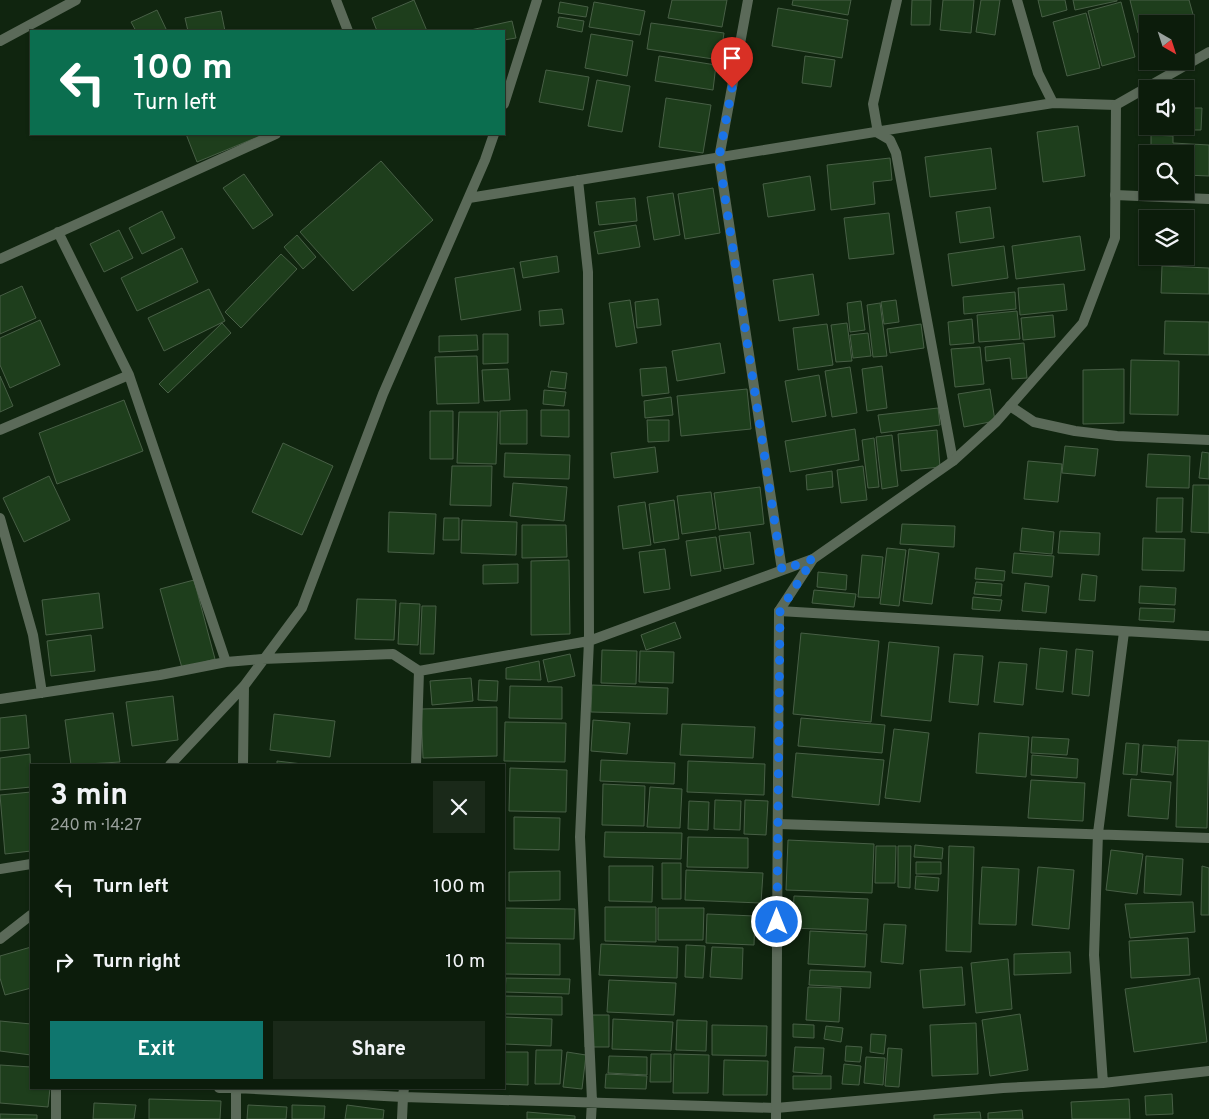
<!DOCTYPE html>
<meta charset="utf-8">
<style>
body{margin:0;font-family:Overpass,sans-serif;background:#1a2919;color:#f1f3f6;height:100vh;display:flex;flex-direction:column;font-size:19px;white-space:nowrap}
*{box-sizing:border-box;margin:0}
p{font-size:16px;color:#9aa19d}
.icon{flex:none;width:28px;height:28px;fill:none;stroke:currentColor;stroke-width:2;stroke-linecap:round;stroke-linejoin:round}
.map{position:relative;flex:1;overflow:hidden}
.panel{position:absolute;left:30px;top:764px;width:475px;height:325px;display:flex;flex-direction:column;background:#0c1c0b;border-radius:0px;box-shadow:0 1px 4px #0004,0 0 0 1px #2c3a2c}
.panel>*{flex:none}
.top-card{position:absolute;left:30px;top:30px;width:475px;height:105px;border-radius:0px;box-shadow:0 1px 4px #0004,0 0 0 1px #2c3a2c;background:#0b6e4f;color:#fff;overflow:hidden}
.needle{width:32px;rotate:141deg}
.buttons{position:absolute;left:1139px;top:15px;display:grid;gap:10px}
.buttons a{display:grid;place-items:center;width:55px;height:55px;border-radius:0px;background:#0c1c0b;box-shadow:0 1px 4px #0004,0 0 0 1px #2c3a2c;font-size:25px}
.pin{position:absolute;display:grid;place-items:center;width:42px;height:42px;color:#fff;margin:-51px -21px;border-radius:50% 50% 50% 0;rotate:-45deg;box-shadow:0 0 5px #0007}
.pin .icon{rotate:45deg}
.me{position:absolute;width:55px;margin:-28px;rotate:0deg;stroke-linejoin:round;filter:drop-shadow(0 0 4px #0008)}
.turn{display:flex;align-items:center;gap:18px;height:105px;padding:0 20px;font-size:22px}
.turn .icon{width:65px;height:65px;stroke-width:2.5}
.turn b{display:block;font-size:35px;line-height:42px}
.round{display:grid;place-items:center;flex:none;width:52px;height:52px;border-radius:0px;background:#1a2919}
.head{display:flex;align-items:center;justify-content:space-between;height:85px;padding:0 20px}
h1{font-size:30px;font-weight:700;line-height:38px}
.action{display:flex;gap:10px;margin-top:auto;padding:10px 20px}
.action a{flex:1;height:58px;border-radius:0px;background:#0f766e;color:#fff;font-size:20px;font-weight:700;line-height:58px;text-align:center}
.action a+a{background:#1a2919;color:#f1f3f6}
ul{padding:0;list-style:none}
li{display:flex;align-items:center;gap:15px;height:75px;padding:0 20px}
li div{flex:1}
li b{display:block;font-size:19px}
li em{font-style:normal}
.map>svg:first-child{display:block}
.building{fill:#1e3e1c;stroke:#485f46}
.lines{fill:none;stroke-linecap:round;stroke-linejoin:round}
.minor{stroke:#5b6a59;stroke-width:10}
.tertiary{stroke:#5b6a59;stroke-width:10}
.route{stroke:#1a73e8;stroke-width:9;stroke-dasharray:0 16.2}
</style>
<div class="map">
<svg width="1209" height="1119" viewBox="0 0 1209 1119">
<rect width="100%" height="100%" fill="#10250f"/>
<!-- building -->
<path class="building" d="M414 0 427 31H377L372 18Z
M672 0H727L722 27 668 18Z
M793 0H851L848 15 792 5Z
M912 0H931L930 25H911Z
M943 0H974L971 33 940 30Z
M981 0H1000L995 35 976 32Z
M1038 0H1065L1067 10 1042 17Z
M1073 0H1117V1L1075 10Z
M1130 0H1189L1194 18 1172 24H1148V30L1138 33Z
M560 2 588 7 586 17 558 13Z
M594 2 645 11 640 35 589 27Z
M1121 2 1135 57 1102 66 1088 11Z
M778 8 848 20 842 58 772 46Z
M157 10 167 31H136L131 22Z
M221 11 225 31H188L185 18Z
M1086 13 1100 68 1067 76 1053 22Z
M559 17 584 21 582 32 557 27Z
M512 21 516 38 504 40V31H466Z
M651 23 724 33 720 60 647 49Z
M591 34 633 41 627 76 585 68Z
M659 56 716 65 713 90 655 81Z
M805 56 835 60 831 87 802 83Z
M546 70 589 77 583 110 539 102Z
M597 80 630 86 622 132 588 126Z
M666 98 711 105 703 153 659 147Z
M1188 108H1202L1201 130H1187Z
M1078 126 1085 176 1043 182 1037 132Z
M1169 126H1182V133L1169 132Z
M186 134H265L197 162Z
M1151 135 1173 136V143L1209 145V176L1185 175V154H1151Z
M991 148 996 189 930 197 925 157Z
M890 158 892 180 873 182 875 204 831 210 827 165Z
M381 161 433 220 353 291 300 232Z
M244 174 273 215 253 229 223 188Z
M810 176 815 210 768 217 763 184Z
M713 188 720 233 685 239 678 194Z
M673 193 680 235 654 240 647 197Z
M635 198 637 221 599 225 596 202Z
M990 207 994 238 960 243 956 212Z
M162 211 175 238 142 254 129 228Z
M889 213 894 254 849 259 844 218Z
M636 225 640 247 598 254 594 232Z
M119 230 133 258 104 272 90 244Z
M297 235 316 257 303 269 284 247Z
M1080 236 1085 270 1016 279 1012 246Z
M1004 246 1008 278 952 286 948 254Z
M182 248 198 282 137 311 121 278Z
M281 254 297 269 241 328 225 312Z
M557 256 559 272 523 278 520 262Z
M1162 266 1209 268V294L1161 293Z
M514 268 521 310 461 320 455 278Z
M813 274 819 315 779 321 773 280Z
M1064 284 1067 310 1020 315 1018 288Z
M22 286 36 318 0 334V296Z
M209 289 225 321 164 351 148 318Z
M1015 292 1016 309 964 314 963 297Z
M658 299 661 325 637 328 635 302Z
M630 300 637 343 616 347 609 303Z
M896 300 899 322 884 324 881 302Z
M861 301 865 330 850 332 847 303Z
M880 303 887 356 873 357 867 305Z
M562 309 564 324 540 326 539 311Z
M1017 311 1020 339 979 342 977 315Z
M1053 315 1055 337 1023 340 1021 318Z
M972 319 974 343 950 345 948 322Z
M40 320 60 365 10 388 0 365V338Z
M1165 321 1209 322V355L1164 354Z
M222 323 231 333 168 393 159 384Z
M847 323 852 361 836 362 831 325Z
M827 324 833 365 798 370 793 328Z
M921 324 924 348 890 353 887 329Z
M868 333 871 356 853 358 850 335Z
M483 334H508V363L483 364Z
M477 335 478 350 439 352V336Z
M720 343 725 373 677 381 672 351Z
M1024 343 1027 378 1012 379 1010 358 986 361 985 347Z
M980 347 984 384 955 387 951 349Z
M477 356 479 403 437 404 435 357Z
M1131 360 1179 361 1178 415 1130 414Z
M882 366 887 408 867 411 862 369Z
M666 367 669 393 642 396 640 369Z
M850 367 857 413 832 417 825 371Z
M508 369 510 400 484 401 482 370Z
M1124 369V423L1083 424V370Z
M551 371 567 373 565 389 548 387Z
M819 375 826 416 792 422 785 381Z
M0 376 13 406 0 412Z
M747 389 751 429 681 436 677 396Z
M990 389 995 421 964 427 958 394Z
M544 390 566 392 564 406 543 404Z
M671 397 673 415 645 418 644 401Z
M124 400 143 451 57 484 39 433Z
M938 408 940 425 881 433 878 415Z
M527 410V444H500V411Z
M541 410H569V437L541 436Z
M430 411H453V459H430Z
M459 412H498L496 464 457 463Z
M647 420H669V441L648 442Z
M855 429 859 460 790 472 785 441Z
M937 430 940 467 901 471 898 434Z
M892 435 898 486 882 489 876 437Z
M874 438 879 487 868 488 862 440Z
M283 443 333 466 302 535 252 512Z
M1065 446 1098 449 1095 476 1062 473Z
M655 447 658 472 614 478 611 453Z
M1202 452 1209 453V479L1199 478Z
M505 453 570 455 569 479 504 477Z
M1148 454 1190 456 1189 488 1146 487Z
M1028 461 1062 464 1058 502 1024 499Z
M452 466H492L491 506 450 505Z
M863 466 867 500 841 503 837 470Z
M832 471 833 487 807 490 806 475Z
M49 476 70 520 24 542 3 498Z
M513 483 567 487 564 521 510 516Z
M1193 485H1209V533L1191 532Z
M760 487 764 524 719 530 714 493Z
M711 492 716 529 682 534 677 496Z
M1157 498H1183L1182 532H1156Z
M674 500 679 539 654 543 649 504Z
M645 502 651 545 623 549 618 506Z
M389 512 436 514 434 554 388 552Z
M444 518H459V540H443Z
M462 520 517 522 516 555 461 553Z
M902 524 955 526 954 547 900 544Z
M522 525H566L567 557 522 558Z
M1022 528 1054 532 1052 554 1020 551Z
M1060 531 1100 533 1099 555 1058 553Z
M750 532 754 564 724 569 719 536Z
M716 537 721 571 691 576 686 541Z
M1143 538 1185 539 1184 571 1142 570Z
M887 548 906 550 899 606 880 604Z
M665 549 670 589 644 593 639 552Z
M909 549 939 553 932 604 903 601Z
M1014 553 1054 556 1052 577 1012 573Z
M862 555 883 557 879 598 858 597Z
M569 560 570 634 531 635V561Z
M518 564V583L483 584V565Z
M976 568 1005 571 1004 581 975 579Z
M818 572 847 575 846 590 817 587Z
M1082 574 1097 576 1095 601 1079 600Z
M194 580 215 659 182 668 160 589Z
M976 582 1002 584 1001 596 974 594Z
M1025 583 1049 586 1046 613 1022 611Z
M1140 586 1176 588 1175 605 1139 603Z
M814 590 856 594 854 607 812 603Z
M99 593 103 628 46 635 42 600Z
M973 597 1002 600 1000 611 972 609Z
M357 599 396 600 394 640 355 639Z
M400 603 420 604 418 645 398 644Z
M422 606H436L434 654H420Z
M1140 608 1175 609 1174 622 1139 620Z
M675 622 681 638 646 650 641 635Z
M801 633 879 641 871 722 793 714Z
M91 635 95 671 51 676 47 641Z
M889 642 939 647 931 721 881 716Z
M1040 648 1067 651 1063 692 1036 689Z
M1076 649 1093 651 1089 696 1072 694Z
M602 650 637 651 636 684 601 683Z
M640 651 674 652 673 683 639 682Z
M570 654 575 676 548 682 543 660Z
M954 654 983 656 978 705 949 702Z
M539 661 541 680 506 679V668Z
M999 662 1027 664 1023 705 994 702Z
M471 678 473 701 432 705 430 681Z
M479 680 498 681 497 701 478 700Z
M592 685 668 688 667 714 591 712Z
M510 686 562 687V719L509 718Z
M173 696 178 740 132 746 126 702Z
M497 707V756L423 758 421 709Z
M113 713 120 762 71 765 65 720Z
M274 714 335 721 330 757 270 750Z
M26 715 29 748 0 751V718Z
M801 718 885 725 882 753 798 746Z
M593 720 630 723 627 754 591 751Z
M505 722 566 723 565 762 504 761Z
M682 724 755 727 753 758 680 755Z
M894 729 929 733 920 802 885 798Z
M979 733 1029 737 1026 777 976 773Z
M1032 737 1069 739 1067 755 1031 753Z
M1178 740 1209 741 1207 828 1176 827Z
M1126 743 1139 744 1137 775 1123 774Z
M1143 745 1176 747 1173 775 1141 772Z
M796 753 884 760 879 805 792 797Z
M30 754 31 787 0 790V758Z
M1032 755 1078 759 1077 778 1031 775Z
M601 760 675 763 674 784 600 781Z
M277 761 311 765H277Z
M688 761 765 764 764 795 687 792Z
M510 768 567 770 566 812 509 811Z
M1131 779 1171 782 1168 819 1128 816Z
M1031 780 1085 783 1083 821 1028 818Z
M603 784 645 786 644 826 602 825Z
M650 787 682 789 680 828 647 827Z
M31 792V851L5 854 0 795Z
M715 800 741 801 740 830 714 829Z
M745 800 768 801 766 835 744 834Z
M689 801 709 802 708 830 688 829Z
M514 817 560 818 559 850 514 849Z
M605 832 682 833 681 859 604 857Z
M688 837 748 838V868L687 867Z
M788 840 874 844 872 893 786 890Z
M915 845 943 848 942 859 914 857Z
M876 846H896L895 883H875Z
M898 846H911L910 888 898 887Z
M949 846 974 847 971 952 946 951Z
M1111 850 1143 854 1137 894 1106 890Z
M1146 856 1183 859 1181 895 1144 893Z
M916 862H941V874H916Z
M662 863H681V899H662Z
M609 866H653L652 902 609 901Z
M1202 866 1209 868V915H1201Z
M982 867 1019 869 1016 925 979 924Z
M1038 867 1074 870 1069 929 1032 925Z
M686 870 763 873 761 903 685 900Z
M560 871V900L509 901V872Z
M916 876 939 878 938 891 915 889Z
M794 896 868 899 866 931 792 928Z
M1193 902 1195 932 1130 938 1125 904Z
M605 907H656V942L605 941Z
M504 908 575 909 574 939 504 938Z
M658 908H704L703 940H658Z
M707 914 755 916 754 945 706 943Z
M884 924 906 925 903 964 881 962Z
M810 931 867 934 865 967 808 964Z
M1188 938 1190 975 1131 978 1129 941Z
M504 943 560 944V975L504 974Z
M601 944 678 947 677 978 599 975Z
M686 945 705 946 703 978 685 977Z
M31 947V988L5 995 0 978V956Z
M712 947 743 948 742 979 710 977Z
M1070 952 1071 973 1014 975V954Z
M1008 959 1012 1009 976 1013 971 963Z
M962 967 965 1005 923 1008 920 970Z
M810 970 871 972 870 988 809 985Z
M506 978 570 979 569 994 505 992Z
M1199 978 1207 1042 1134 1052 1125 989Z
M609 980 676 983 674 1015 607 1012Z
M808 987 841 988 839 1022 806 1020Z
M504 996 562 997V1015L504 1014Z
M1020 1014 1028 1070 990 1076 982 1020Z
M585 1015H609V1047H585Z
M504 1017 552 1019 551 1046 504 1044Z
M613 1019 673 1022 671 1051 612 1049Z
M677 1020 707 1021 706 1051 676 1050Z
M0 1021 31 1024V1055L0 1051Z
M976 1023 978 1074 932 1076 930 1025Z
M793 1024 814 1025V1038L793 1037Z
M712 1025 767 1026 766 1056 712 1055Z
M826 1026 843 1028 841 1042 824 1039Z
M871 1034 886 1035 884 1054 870 1052Z
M846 1046 862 1047 860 1062 845 1061Z
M795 1047 824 1048 822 1074 793 1072Z
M888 1048 902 1049 899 1087 885 1086Z
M536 1050H562L560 1084H535Z
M504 1052H528V1085L504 1084Z
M567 1052 586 1055 582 1089 563 1087Z
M651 1054H671V1082H650Z
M674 1054 709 1055 708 1093H673Z
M609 1056 647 1057V1075L608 1073Z
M866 1057 885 1058 883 1085 864 1083Z
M724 1060 768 1061 767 1095H723Z
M844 1064 861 1066 859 1085 842 1084Z
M0 1065 31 1067V1088H50L48 1107 0 1103Z
M606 1074 647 1076 646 1089 605 1088Z
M793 1076H831V1089H793Z
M1172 1094 1173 1114 1146 1115 1145 1096Z
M149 1099 221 1101 220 1119H149Z
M1129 1099 1130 1119H1072L1071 1102Z
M94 1103 136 1105 134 1119H93Z
M248 1105 287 1107 286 1119H247Z
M292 1105 325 1106 324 1119H292Z
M347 1105 384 1110 383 1119H345Z
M1022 1110 1023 1119H988V1113Z
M527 1112 575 1116V1119H527Z
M980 1112 981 1119H934V1115Z
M0 1114 37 1115V1119H0Z"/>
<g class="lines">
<!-- minor -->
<path class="minor" d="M336 0 348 31
M748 0 719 158 782 570
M897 0 873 104 878 133 890 140 896 153 953 461
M1017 0 1038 73 1053 103 1116 105
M0 41 76 0
M504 104 537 0
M578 180 588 272 589 641 580 837 592 1101 591 1119
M1115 195 1209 199
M469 198 1053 103
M58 232 129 375 226 662
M0 259 276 134
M1010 406 1034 422 1075 431 1117 436 1209 440
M0 430 129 375
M0 518 33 635 42 693
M779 611 1209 636
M0 699 160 675 226 662 262 659 393 654 419 671
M170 765 244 686 302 608 383 394 485 160 494 134
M243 765 244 686
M416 765 419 671 589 641 813 559
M778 824 1209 838
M0 869 31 864
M0 939 31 915
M1103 1083 1094 955 1098 833 1124 632
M56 1088V1119
M219 1088H236
M236 1119V1088L403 1097 404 1088
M402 1119 403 1097 776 1108 1003 1088 1103 1083 1209 1071"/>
<!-- tertiary -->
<path class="tertiary" d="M776 1119 779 611 813 559 953 461 996 422 1083 323 1115 238 1116 105 1209 52"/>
</g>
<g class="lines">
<!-- route -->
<path class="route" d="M732 88 719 158 782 570 813 559 780 611 777 922"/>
</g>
</svg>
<div class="buttons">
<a><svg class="needle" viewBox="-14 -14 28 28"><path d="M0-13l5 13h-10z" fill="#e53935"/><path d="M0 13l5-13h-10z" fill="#9aa19d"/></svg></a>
<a><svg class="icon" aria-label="sound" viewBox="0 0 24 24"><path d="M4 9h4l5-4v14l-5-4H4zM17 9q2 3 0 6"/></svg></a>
<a><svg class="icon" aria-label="search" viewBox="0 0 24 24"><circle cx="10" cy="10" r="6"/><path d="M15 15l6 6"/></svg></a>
<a><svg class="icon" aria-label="layers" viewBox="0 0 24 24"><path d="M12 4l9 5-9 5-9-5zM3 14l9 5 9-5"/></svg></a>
</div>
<div class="pin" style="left:732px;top:88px;background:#d93025"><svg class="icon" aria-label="arrive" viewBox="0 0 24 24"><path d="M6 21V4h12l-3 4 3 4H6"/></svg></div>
<svg class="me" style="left:777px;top:922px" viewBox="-20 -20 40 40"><circle r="17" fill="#1a73e8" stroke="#fff" stroke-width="3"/><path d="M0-11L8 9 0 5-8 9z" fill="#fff"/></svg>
<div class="top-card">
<div class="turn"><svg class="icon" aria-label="left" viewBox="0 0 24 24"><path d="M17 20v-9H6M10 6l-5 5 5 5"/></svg><div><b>100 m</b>Turn left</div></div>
</div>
<section class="panel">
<div class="head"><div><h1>3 min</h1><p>240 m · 14:27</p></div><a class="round"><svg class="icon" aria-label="close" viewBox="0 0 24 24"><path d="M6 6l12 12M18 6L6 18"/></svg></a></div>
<ul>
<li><svg class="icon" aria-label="left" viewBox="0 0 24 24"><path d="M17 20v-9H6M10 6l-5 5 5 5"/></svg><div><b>Turn left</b></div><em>100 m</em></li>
<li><svg class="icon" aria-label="right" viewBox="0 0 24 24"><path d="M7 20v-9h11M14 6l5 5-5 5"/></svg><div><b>Turn right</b></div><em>10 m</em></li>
</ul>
<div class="action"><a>Exit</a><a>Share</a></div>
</section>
</div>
